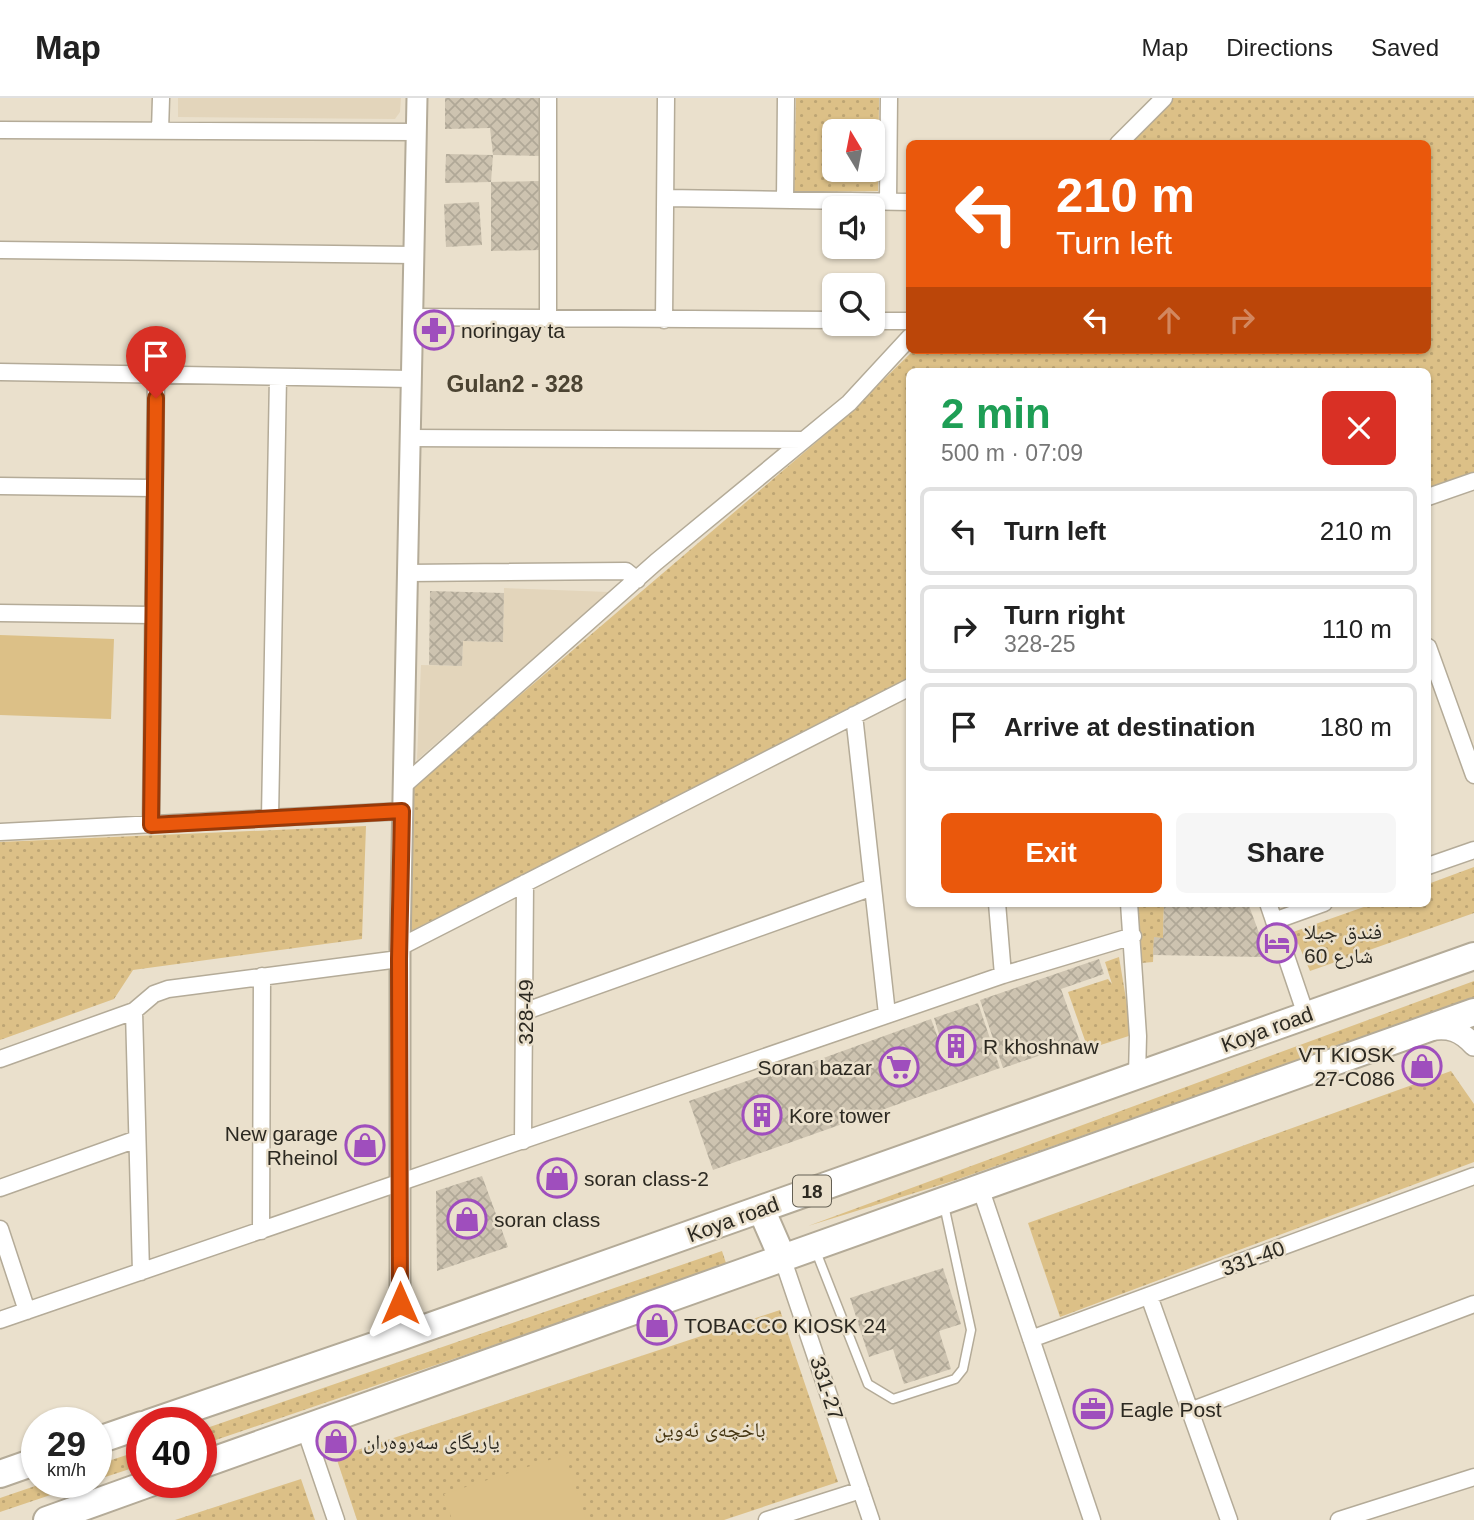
<!DOCTYPE html>
<meta charset="utf-8">
<style>
body{margin:0;font-family:Helvetica,"Noto Naskh Arabic",sans-serif;background:#f6f6f6;color:#222;height:100vh;display:flex;flex-direction:column;font-size:26px;white-space:nowrap}
*{box-sizing:border-box;margin:0}
p{font-size:23px;color:#767676}
.icon{flex:none;width:38px;height:38px;fill:none;stroke:currentColor;stroke-width:2;stroke-linecap:round;stroke-linejoin:round}
.map{position:relative;flex:1;overflow:hidden}
.panel{position:absolute;left:906px;top:270px;width:525px;height:539px;display:flex;flex-direction:column;background:#fff;border-radius:10px;box-shadow:0 2px 5px #0004}
.panel>*{flex:none}
.hud{position:absolute;left:906px;top:42px;width:525px;height:214px;border-radius:10px;box-shadow:0 2px 5px #0004;background:#ea580c;color:#fff;overflow:hidden}
.needle{width:46px;rotate:350deg}
.fabs{position:absolute;left:822px;top:21px;display:grid;gap:14px}
.fabs a{display:grid;place-items:center;width:63px;height:63px;border-radius:10px;background:#fff;box-shadow:0 2px 5px #0004;font-size:35px}
.speed{position:absolute;left:21px;top:1309px;display:flex;gap:14px;font-size:35px;font-weight:700;text-align:center}
.speed>*{display:grid;place-content:center;width:91px;height:91px;border-radius:50%;background:#fff;box-shadow:0 2px 5px #0004;line-height:1}
.speed small{font-size:18px;font-weight:400}
.speed .limit{border:10px solid #d22;background:#fff;color:#111}
.pin{position:absolute;display:grid;place-items:center;width:60px;height:60px;color:#fff;margin:-72px -30px;border-radius:50% 50% 50% 0;rotate:-45deg;box-shadow:0 0 7px #0007}
.pin .icon{rotate:45deg}
.me{position:absolute;width:77px;margin:-38px;rotate:0deg;stroke-linejoin:round;filter:drop-shadow(0 0 5px #0008)}
.turn{display:flex;align-items:center;gap:24px;height:147px;padding:0 35px;font-size:32px}
.turn .icon{width:91px;height:91px;stroke-width:2.5}
.turn b{display:block;font-size:49px;line-height:60px}
.lanes{display:flex;align-items:center;height:66px;padding:0 35px;background:#0003;justify-content:center;gap:35px;direction:ltr}
.lanes .off{opacity:.35}
.round{display:grid;place-items:center;flex:none;width:74px;height:74px;border-radius:10px;background:#f6f6f6}
.headline{display:flex;align-items:center;justify-content:space-between;height:119px;padding:0 35px}
h1{font-size:42px;font-weight:800;line-height:52px;color:#1e9e55}
.button{display:flex;gap:14px;margin-top:auto;padding:14px 35px}
.button a{flex:1;height:80px;border-radius:10px;background:#ea580c;color:#fff;font-size:28px;font-weight:800;line-height:80px;text-align:center}
.button a+a{background:#f6f6f6;color:#222}
ul{padding:0;list-style:none}
li{display:flex;align-items:center;gap:21px;height:88px;margin:0 14px 10px;padding:0 21px;border:4px solid #e0e0e0;border-radius:10px}
li div{flex:1}
li b{display:block;font-size:26px}
li em{font-style:normal}
header{display:flex;align-items:center;gap:42px;box-sizing:border-box;height:98px;padding:0 35px;background:#fff;border-bottom:2px solid #e0e0e0}
header strong{font-size:33px}
nav{display:flex;gap:38px;margin-inline-start:auto;font-size:24px}
.map>svg:first-child{display:block}
.built{fill:#e3d5bb}
.park{fill:url(#park-dots);fill-rule:evenodd}
.pitch{fill:#dcc087}
.building{fill:url(#building-cross-hatch)}
.lines{fill:none;stroke-linecap:round;stroke-linejoin:round}
.service-casing{stroke:#b4ab98;stroke-width:11}
.minor-casing{stroke:#b4ab98;stroke-width:19}
.tertiary-casing{stroke:#b4ab98;stroke-width:23}
.secondary-casing{stroke:#b4ab98;stroke-width:24}
.trunk-casing{stroke:#b4ab98;stroke-width:30}
.service{stroke:#fff;stroke-width:8}
.minor{stroke:#fff;stroke-width:16}
.tertiary{stroke:#fff;stroke-width:19}
.secondary{stroke:#fff;stroke-width:21}
.trunk{stroke:#fff;stroke-width:26}
.route-casing{stroke:#983908;stroke-width:18}
.route{stroke:#ea580c;stroke-width:12}
.labels{text-anchor:middle;dominant-baseline:central;stroke-width:5;stroke-linejoin:round;paint-order:stroke}
.shield{fill:#eae0cc;stroke:#656054;stroke-width:2}
.shield-label{font-size:19px;font-weight:bold;fill:#2c2921}
.poi-label{font-size:21px;fill:#2c2921;stroke:#eae0cc;text-anchor:start}
.street-label{font-size:21px;fill:#2c2921;stroke:#eae0cc}
.park-label{font-size:21px;fill:#443410;stroke:#eae0cc}
.neighbourhood-label{font-size:23px;font-weight:bold;fill:#4c4433;stroke:#eae0cc}
</style>
<header>
<strong>Map</strong>
<nav><a>Map</a><a>Directions</a><a>Saved</a></nav>
</header>
<div class="map">
<svg width="1474" height="1422" viewBox="0 0 1474 1422">
<defs>
<pattern id="park-dots" width="8" height="8" patternUnits="userSpaceOnUse" patternTransform="scale(1.75)"><rect width="8" height="8" fill="#dcc087"/><path d="M2 2h.1M6 6h.1" fill="none" stroke="#bda574" stroke-width="1.8" stroke-linecap="round"/></pattern>
<pattern id="building-cross-hatch" width="8" height="8" patternUnits="userSpaceOnUse" patternTransform="scale(1.75)"><rect width="8" height="8" fill="#cdc3b0"/><path d="M0 0l8 8M0 8l8-8" fill="none" stroke="#b0a897"/></pattern>
</defs>
<rect width="100%" height="100%" fill="#eae0cc"/>
<!-- built -->
<path class="built" d="M178 0H401L400 14 395 21 178 19Z
M504 490 609 494 417 662 421 567 462 568 463 543 503 544Z"/>
<!-- park -->
<path class="park" d="M796 0H879L878 93 794 94ZM873 33V72H835V33Z
M1173 0H1474V378L1428 394V273H910V581L407 835 409 692 841 323 914 252H1428V46L1126 45Z
M366 728 362 841 133 872 114 901 0 942V744Z
M1474 769V815L1310 873 1293 834 1375 805H1428V786Z
M1129 805H1164L1163 840H1154L1153 864 1141 865Z
M1119 859 1132 937 1088 951 1068 894 1108 881 1112 886 1105 864Z
M1474 883V901L953 1083 808 1128Z
M1451 973 1474 1006V1064L1060 1219 1028 1125Z
M722 1153 727 1168 201 1347V1332Z
M780 1212 838 1384 724 1422H357L336 1359Z
M142 1352V1367L96 1382V1367Z
M301 1381 315 1422H175Z
M47 1384H89L0 1414V1400Z"/>
<!-- pitch -->
<path class="pitch" d="M0 537 114 541 111 621 0 617Z
M565 1357 586 1422H452L444 1396Z"/>
<!-- building -->
<path class="building" d="M445 0H542V58L493 57 491 84 540 83 541 152 491 153V84L445 85 446 56 493 57 490 30 445 31Z
M479 104 482 147 446 149 444 106Z
M430 493 504 495 503 544 463 543 462 568 429 567Z
M1164 805H1248L1262 843V859L1153 857 1154 839 1163 840Z
M1099 861 1104 876 1061 891 1080 944 1003 970 980 902Z
M978 905 1000 970 713 1072 689 1003 770 975 771 979 931 921 951 975 934 920Z
M482 1078 508 1149 437 1173 436 1093Z
M943 1170 961 1226 939 1233 951 1271 904 1286 893 1251 869 1259 850 1200Z"/>
<g class="lines">
<!-- service casing -->
<g class="service-casing">
<path id="service" d="M815 1151 868 1286 893 1301 955 1281 963 1271 971 1232 944 1107"/>
</g>
<!-- minor casing -->
<g class="minor-casing">
<path id="minor" d="M0 32 416 34
M160 33 161 0
M1118 46 1164 0
M666 100 910 104
M785 102 786 0
M888 103 889 0
M0 152 414 157
M412 219 835 222
M548 221V0
M664 222 666 0
M873 223H910
M0 274 411 281
M409 340 804 342
M0 388 153 390
M1428 399 1474 383
M408 475 626 473 637 482
M0 515 153 517
M1428 549 1474 677
M854 617 887 916
M403 688 656 464 849 305 910 239
M270 720 278 279
M151 727 156 277
M0 734 403 713
M1428 768 1474 752
M997 805 1003 877
M1129 805 1138 938 1137 978
M1268 805 1306 917
M1274 823 1324 805
M400 849 910 589
M134 913 141 1174
M526 913 873 789
M0 961 134 913 154 896 168 891 399 861
M523 1043 525 785
M980 1089 1092 1422
M0 1090 137 1041
M0 1131 27 1213
M261 1133 262 878
M782 1159 871 1422
M1149 1198 1229 1422
M0 1222 1003 877 1133 838
M1031 1241 1474 1078
M1190 1313 1474 1206
M305 1331 336 1422
M767 1422 861 1392
M1339 1422 1474 1379"/>
</g>
<!-- tertiary casing -->
<g class="tertiary-casing">
<path id="tertiary" d="M400 1239V849L417 0"/>
</g>
<!-- secondary casing -->
<g class="secondary-casing">
<path id="secondary" d="M1429 932C1449 928 1461 933 1474 947"/>
</g>
<!-- trunk casing -->
<g class="trunk-casing">
<path id="trunk" d="M761 1111 782 1159
M149 1325 400 1239 1474 858
M96 1343 142 1327
M201 1367 1474 914
M0 1376 37 1363
M47 1422 153 1384"/>
</g>
<!-- service -->
<use href="#service" class="service"/>
<!-- minor -->
<use href="#minor" class="minor"/>
<!-- tertiary -->
<use href="#tertiary" class="tertiary"/>
<!-- secondary -->
<use href="#secondary" class="secondary"/>
<!-- trunk -->
<use href="#trunk" class="trunk"/>
</g>
<g class="lines">
<!-- route casing -->
<g class="route-casing">
<path id="route" d="M156 300 151 727 402 713 399 861 400 1205"/>
</g>
<!-- route -->
<use href="#route" class="route"/>
</g>
<!-- icons -->
<defs>
<g id="pharmacy-ring" transform="scale(2.0125)"><circle r="9.5" fill="#eae0cc" stroke="#9f4ebd" stroke-width="1.5"/><path d="M-2-6h4v4h4v4h-4v4h-4v-4h-4v-4h4Z" fill="#9f4ebd"/></g>
<g id="hotel-ring" transform="scale(2.0125)"><circle r="9.5" fill="#eae0cc" stroke="#9f4ebd" stroke-width="1.5"/><path d="M-6-4.5h1.5V1H6V5H4.5V3h-9V5H-6ZM-4 0a1.8 1.8 0 1 1 3.6 0ZM.5 0V-2.5h3Q6-2.5 6 0Z" fill="#9f4ebd"/></g>
<g id="building-ring" transform="scale(2.0125)"><circle r="9.5" fill="#eae0cc" stroke="#9f4ebd" stroke-width="1.5"/><path d="M-4-6H4V6H1V3H-1V6H-4ZM-2.5-4.3h1.7v1.8h-1.7ZM.8-4.3h1.7v1.8H.8ZM-2.5-1h1.7V.8h-1.7ZM.8-1h1.7V.8H.8Z" fill="#9f4ebd"/></g>
<g id="shop-ring" transform="scale(2.0125)"><circle r="9.5" fill="#eae0cc" stroke="#9f4ebd" stroke-width="1.5"/><path d="M-5-2.5h2.3a2.7 3.5 0 0 1 5.4 0H5L5.5 6h-11ZM-1.5-2.5h3a1.5 2.3 0 0 0-3 0Z" fill="#9f4ebd"/></g>
<g id="supermarket-ring" transform="scale(2.0125)"><circle r="9.5" fill="#eae0cc" stroke="#9f4ebd" stroke-width="1.5"/><path d="M-6-5.5h2.5l.6 2H6L4.5 2H-2.5L-4.4-4H-6ZM-1.5 3.2a1.3 1.3 0 1 0 .1 0ZM3 3.2a1.3 1.3 0 1 0 .1 0Z" fill="#9f4ebd"/></g>
<g id="office-ring" transform="scale(2.0125)"><circle r="9.5" fill="#eae0cc" stroke="#9f4ebd" stroke-width="1.5"/><path d="M-6-3h4V-5.5h4V-3h4V5H-6ZM-1-4.5V-3h2v-1.5ZM-6 0V1H6V0Z" fill="#9f4ebd"/></g>
</defs>
<g fill-rule="evenodd">
<use href="#pharmacy-ring" x="434" y="232"/>
<use href="#hotel-ring" x="1277" y="845"/>
<use href="#building-ring" x="956" y="948"/>
<use href="#shop-ring" x="1422" y="968"/>
<use href="#supermarket-ring" x="899" y="969"/>
<use href="#building-ring" x="762" y="1017"/>
<use href="#shop-ring" x="365" y="1047"/>
<use href="#shop-ring" x="557" y="1080"/>
<use href="#shop-ring" x="467" y="1121"/>
<use href="#shop-ring" x="657" y="1227"/>
<use href="#office-ring" x="1093" y="1311"/>
<use href="#shop-ring" x="336" y="1343"/>
</g>
<g class="labels">
<!-- shield labels -->
<rect class="shield" x="793" y="1077.5" width="38" height="31" rx="5"/>
<g class="shield-label">
<text x="812" y="1093">18</text>
</g>
<!-- poi labels -->
<g class="poi-label">
<text x="461" y="232">noringay ta</text>
<text x="1304" y="833">فندق جيلا<tspan x="1304" dy="24">شارع 60</tspan></text>
<text x="983" y="948">R khoshnaw</text>
<text x="1395" y="956" text-anchor="end">VT KIOSK<tspan x="1395" dy="24">27-C086</tspan></text>
<text x="872" y="969" text-anchor="end">Soran bazar</text>
<text x="789" y="1017">Kore tower</text>
<text x="338" y="1035" text-anchor="end">New garage<tspan x="338" dy="24">Rheinol</tspan></text>
<text x="584" y="1080">soran class-2</text>
<text x="494" y="1121">soran class</text>
<text x="684" y="1227">TOBACCO KIOSK 24</text>
<text x="1120" y="1311">Eagle Post</text>
<text x="363" y="1343">یاریگای سەروەران</text>
</g>
<!-- street labels -->
<g class="street-label">
<text transform="translate(525 914) rotate(-90)">328-49</text>
<text transform="translate(1267 931) rotate(-20)">Koya road</text>
<text transform="translate(733 1121) rotate(-20)">Koya road</text>
<text transform="translate(1253 1160) rotate(-20)">331-40</text>
<text transform="translate(827 1290) rotate(72)">331-27</text>
</g>
<!-- park labels -->
<g class="park-label">
<text x="710" y="1331">باخچەی ئەوین</text>
</g>
<!-- neighbourhood labels -->
<g class="neighbourhood-label">
<text x="515" y="286">Gulan2 - 328</text>
</g>
</g>
</svg>
<div class="fabs">
<a><svg class="needle" viewBox="-14 -14 28 28"><path d="M0-13l5 13h-10z" fill="#e53935"/><path d="M0 13l5-13h-10z" fill="#767676"/></svg></a>
<a><svg class="icon" aria-label="sound" viewBox="0 0 24 24"><path d="M4 9h4l5-4v14l-5-4H4zM17 9q2 3 0 6"/></svg></a>
<a><svg class="icon" aria-label="search" viewBox="0 0 24 24"><circle cx="10" cy="10" r="6"/><path d="M15 15l6 6"/></svg></a>
</div>
<div class="speed"><div>29<small>km/h</small></div><div class="limit">40</div></div>
<div class="pin" style="left:156px;top:300px;background:#d93025"><svg class="icon" aria-label="arrive" viewBox="0 0 24 24"><path d="M6 21V4h12l-3 4 3 4H6"/></svg></div>
<svg class="me" style="left:400px;top:1205px" viewBox="-20 -20 40 40"><path d="M0-17L14 15 0 8-14 15z" fill="#ea580c" stroke="#fff" stroke-width="4"/></svg>
<div class="hud">
<div class="turn"><svg class="icon" aria-label="left" viewBox="0 0 24 24"><path d="M17 20v-9H6M10 6l-5 5 5 5"/></svg><div><b>210 m</b>Turn left</div></div>
<div class="lanes"><svg class="icon" aria-label="left" viewBox="0 0 24 24"><path d="M17 20v-9H6M10 6l-5 5 5 5"/></svg><svg class="icon off" aria-label="ahead" viewBox="0 0 24 24"><path d="M12 20V5M6 11l6-6 6 6"/></svg><svg class="icon off" aria-label="right" viewBox="0 0 24 24"><path d="M7 20v-9h11M14 6l5 5-5 5"/></svg></div>
</div>
<section class="panel">
<div class="headline"><div><h1>2 min</h1><p>500 m · 07:09</p></div><a class="round" style="background:#d93025;color:#fff"><svg class="icon" aria-label="close" viewBox="0 0 24 24"><path d="M6 6l12 12M18 6L6 18"/></svg></a></div>
<ul>
<li><svg class="icon" aria-label="left" viewBox="0 0 24 24"><path d="M17 20v-9H6M10 6l-5 5 5 5"/></svg><div><b>Turn left</b></div><em>210 m</em></li>
<li><svg class="icon" aria-label="right" viewBox="0 0 24 24"><path d="M7 20v-9h11M14 6l5 5-5 5"/></svg><div><b>Turn right</b><p>328-25</p></div><em>110 m</em></li>
<li><svg class="icon" aria-label="arrive" viewBox="0 0 24 24"><path d="M6 21V4h12l-3 4 3 4H6"/></svg><div><b>Arrive at destination</b></div><em>180 m</em></li>
</ul>
<div class="button"><a>Exit</a><a>Share</a></div>
</section>
</div>
